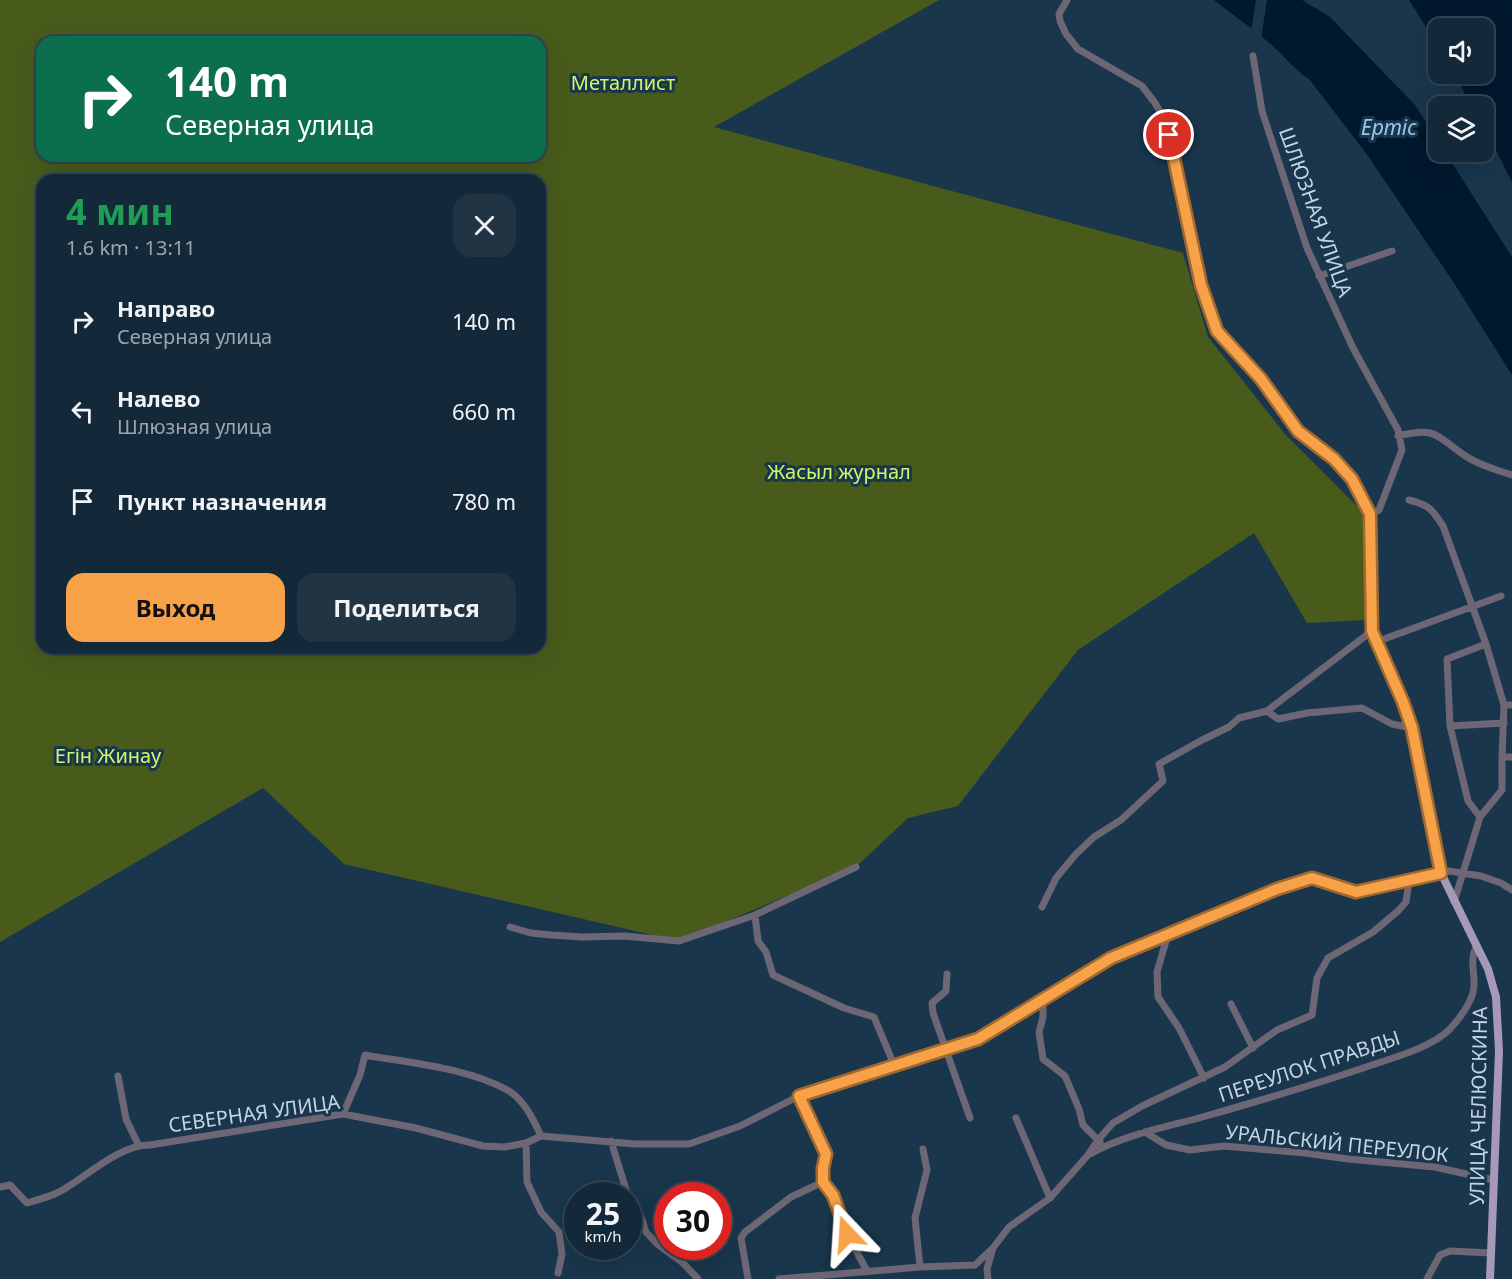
<!DOCTYPE html>
<html lang="ru">
<meta charset="utf-8">
<style>
body{margin:0;font-family:"Noto Sans",sans-serif;background:#203444;color:#f1f3f6;height:100vh;display:flex;flex-direction:column;font-size:22px;white-space:nowrap}
*{box-sizing:border-box;margin:0}
p{font-size:20px;color:#9da6ae}
.icon{flex:none;width:33px;height:33px;fill:none;stroke:currentColor;stroke-width:2;stroke-linecap:round;stroke-linejoin:round}
.map{position:relative;flex:1;overflow:hidden}
.details{position:absolute;left:36px;top:174px;width:510px;height:480px;display:flex;flex-direction:column;background:#132839;border-radius:18px;box-shadow:0 6px 24px #0002,0 0 0 2px #324453}
.details>*{flex:none}
.banner{position:absolute;left:36px;top:36px;width:510px;height:126px;border-radius:18px;box-shadow:0 6px 24px #0002,0 0 0 2px #324453;background:#0b6e4f;color:#fff;overflow:hidden}
.fabs{position:absolute;left:1428px;top:18px;display:grid;gap:12px}
.fabs a{display:grid;place-items:center;width:66px;height:66px;border-radius:12px;background:#132839;box-shadow:0 6px 24px #0002,0 0 0 2px #324453;font-size:30px}
.speed{position:absolute;left:564px;top:1182px;display:flex;gap:12px;font-size:30px;font-weight:700;text-align:center}
.speed>*{display:grid;place-content:center;width:78px;height:78px;border-radius:50%;background:#132839;box-shadow:0 6px 24px #0002,0 0 0 2px #324453;line-height:1}
.speed small{font-size:15px;font-weight:400}
.speed .limit{border:9px solid #d22;background:#fff;color:#111}
.pin{position:absolute;display:grid;place-items:center;width:51px;height:51px;color:#fff;margin:-26px;border:3px solid #fff;border-radius:50%;box-shadow:0 2px 6px #0007}
.me{position:absolute;width:66px;margin:-33px;rotate:340deg;stroke-linejoin:round;filter:drop-shadow(0 0 4px #0008)}
.turn{display:flex;align-items:center;gap:21px;height:126px;padding:0 30px;font-size:27px}
.turn .icon{width:78px;height:78px;stroke-width:2.5}
.turn b{display:block;font-size:42px;line-height:51px}
.round{display:grid;place-items:center;flex:none;width:63px;height:63px;border-radius:18px;background:#203444}
.headline{display:flex;align-items:center;justify-content:space-between;height:102px;padding:0 30px}
h1{font-size:36px;font-weight:700;line-height:45px;color:#1e9e55}
.primary-button{display:flex;gap:12px;margin-top:auto;padding:12px 30px}
.primary-button a{flex:1;height:69px;border-radius:18px;background:#f7a248;color:#111;font-size:24px;font-weight:700;line-height:69px;text-align:center}
.primary-button a+a{background:#203444;color:#f1f3f6}
ul{padding:0;list-style:none}
li{display:flex;align-items:center;gap:18px;height:90px;padding:0 30px}
li div{flex:1}
li b{display:block;font-size:22px}
li em{font-style:normal}
.map>svg:first-child{display:block}
.garden{fill:#485b1b;fill-rule:evenodd}
.water{fill:#00182e}
.pier{fill:#19364c}
.lines{fill:none;stroke-linecap:round;stroke-linejoin:round}
.minor{stroke:#6d6775;stroke-width:7}
.major{stroke:#a699b7;stroke-width:8}
.route-casing{stroke:#a1692f;stroke-width:15}
.route{stroke:#f7a248;stroke-width:10}
.labels{text-anchor:middle;dominant-baseline:central;stroke-width:6;stroke-linejoin:round;paint-order:stroke}
.park-label{font-size:20px;fill:#cdf76c;stroke:#19364c}
.street-label{font-size:20px;fill:#c4d4e2;stroke:#19364c}
.water-label{font-size:21px;font-style:italic;fill:#9cc7ec;stroke:#19364c}
</style>
<div class="map">
<svg width="1512" height="1279" viewBox="0 0 1512 1279">
<rect width="100%" height="100%" fill="#19364c"/>
<!-- garden -->
<path class="garden" d="M0 0H939L714 127 1183 253 1208 337 1285 434 1366 515 1367 620 1307 623 1254 533 1078 650 958 806 908 818 856 867 679 941 344 864 263 788 0 942ZM42 42H540V156H42ZM42 180H540V648H42Z"/>
<!-- water -->
<path class="water" d="M1214 0H1302L1330 17 1415 105 1438 141V152H1445L1512 257V375L1454 283 1366 153 1309 79C1298 73 1284 56 1274 47 1255 30 1234 16 1214 0Z
M1409 0H1512V182L1484 127V106H1472L1454 74H1484V28H1438V46Z"/>
<!-- pier -->
<path class="pier" d="M1256 0H1267L1261 40 1251 32Z"/>
<g class="lines">
<!-- minor -->
<path class="minor" d="M1067 0 1059 14 1060 21 1066 34 1078 49 1142 86 1155 103 1165 120 1177 167 1201 285 1217 331 1261 379 1298 431 1334 459 1352 479 1370 514 1372 631 1403 702 1412 728 1441 873
M1253 56 1262 111 1307 248 1353 348 1398 430 1402 450 1379 510 1370 514
M1319 276 1392 251
M1398 436C1439 426 1436 437 1467 457 1481 466 1497 470 1512 475
M1409 500C1429 505 1432 509 1443 526L1486 644 1504 705H1512
M1376 642 1501 596
M1267 711 1372 631
M1450 726 1504 723
M1502 757 1504 705
M1480 817 1468 801 1450 726 1447 659 1486 644
M1454 902 1480 817 1502 790V757H1512
M1042 907 1056 878 1076 854 1094 837 1121 820 1163 781 1159 764 1202 740 1229 727 1239 718 1267 711 1278 719 1307 713 1362 708 1392 724 1412 728
M755 915 758 941 766 952 773 975 844 1008 874 1017 894 1065
M510 927 531 933 551 935 582 937 624 936 679 941 755 915 856 867
M1168 934 1157 972 1158 997 1179 1028 1204 1078
M947 974 946 991 932 1003 933 1013 970 1118
M1043 999V1017L1039 1032 1043 1059 1065 1076 1079 1109 1083 1125 1100 1142
M1231 1004 1253 1048
M118 1076 126 1119 138 1144
M799 1096 826 1154 823 1168V1182L833 1195 847 1234 867 1271
M343 1114 360 1075 365 1055C410 1063 469 1068 509 1091 525 1101 534 1121 541 1136
M1016 1118 1050 1198
M1145 1132 1166 1145 1190 1150 1224 1146 1305 1153 1348 1159 1435 1167 1493 1180
M611 1141 628 1196
M526 1143 527 1182 541 1212 559 1232 562 1254 558 1273
M1090 1154C1126 1134 1167 1127 1206 1116 1262 1100 1317 1084 1372 1065 1396 1057 1432 1047 1450 1029 1460 1018 1473 1001 1474 986 1475 972 1469 958 1477 946
M0 1187 10 1185 27 1203C37 1200 49 1197 59 1192 85 1178 120 1144 150 1145L343 1114 416 1128 483 1146 505 1147 526 1143 541 1136 635 1144H689L740 1126 799 1096 978 1039 1111 958 1277 889 1312 878 1356 893 1449 871 1481 876 1501 883 1512 890
M628 1196 641 1217 646 1232 657 1244 683 1263 698 1279
M993 1248 1009 1227 1050 1198 1088 1155 1098 1140 1113 1123 1142 1106 1225 1067 1277 1030 1312 1015 1317 978 1328 958 1373 932 1398 911 1406 902 1409 881
M920 1267 915 1218 927 1170 923 1149
M748 1279 741 1238 745 1232 791 1197 823 1182
M779 1279 920 1267 975 1265 993 1248 987 1269 988 1279
M1427 1279 1440 1255 1450 1251 1491 1253"/>
<!-- major -->
<path class="major" d="M1441 873 1488 969 1496 997 1499 1051 1490 1279"/>
</g>
<g class="lines">
<!-- route casing -->
<g class="route-casing">
<path id="route" d="M847 1234 833 1195 823 1182V1168L826 1154 799 1096 978 1039 1111 958 1277 889 1312 878 1356 892 1441 873 1412 728 1403 702 1372 631 1370 514 1352 479 1334 459 1298 431 1261 379 1217 331 1201 285 1169 135"/>
</g>
<!-- route -->
<use href="#route" class="route"/>
</g>
<g class="labels">
<!-- park labels -->
<g class="park-label">
<text x="623" y="82">Металлист</text>
<text x="839" y="471">Жасыл журнал</text>
<text x="108" y="755">Егін Жинау</text>
</g>
<!-- street labels -->
<g class="street-label">
<text transform="translate(1316 212) rotate(70)">ШЛЮЗНАЯ УЛИЦА</text>
<text transform="translate(1309 1066) rotate(-18)">ПЕРЕУЛОК ПРАВДЫ</text>
<text transform="translate(1478 1106) rotate(-89)">УЛИЦА ЧЕЛЮСКИНА</text>
<text transform="translate(254 1113) rotate(-8)">СЕВЕРНАЯ УЛИЦА</text>
<text transform="translate(1337 1143) rotate(6)">УРАЛЬСКИЙ ПЕРЕУЛОК</text>
</g>
<!-- water labels -->
<g class="water-label">
<text x="1389" y="127">Ертіс</text>
</g>
</g>
</svg>
<div class="fabs">
<a><svg class="icon" aria-label="sound" viewBox="0 0 24 24"><path d="M4 9h4l5-4v14l-5-4H4zM17 9q2 3 0 6"/></svg></a>
<a><svg class="icon" aria-label="layers" viewBox="0 0 24 24"><path d="M12 4l9 5-9 5-9-5zM3 14l9 5 9-5"/></svg></a>
</div>
<div class="speed"><div>25<small>km/h</small></div><div class="limit">30</div></div>
<div class="pin" style="left:1169px;top:135px;background:#d93025"><svg class="icon" aria-label="arrive" viewBox="0 0 24 24"><path d="M6 21V4h12l-3 4 3 4H6"/></svg></div>
<svg class="me" style="left:847px;top:1234px" viewBox="-20 -20 40 40"><path d="M0-17L14 15 0 8-14 15z" fill="#f7a248" stroke="#fff" stroke-width="4"/></svg>
<div class="banner">
<div class="turn"><svg class="icon" aria-label="right" viewBox="0 0 24 24"><path d="M7 20v-9h11M14 6l5 5-5 5"/></svg><div><b>140 m</b>Северная улица</div></div>
</div>
<section class="details">
<div class="headline"><div><h1>4 мин</h1><p>1.6 km · 13:11</p></div><a class="round"><svg class="icon" aria-label="close" viewBox="0 0 24 24"><path d="M6 6l12 12M18 6L6 18"/></svg></a></div>
<ul>
<li><svg class="icon" aria-label="right" viewBox="0 0 24 24"><path d="M7 20v-9h11M14 6l5 5-5 5"/></svg><div><b>Направо</b><p>Северная улица</p></div><em>140 m</em></li>
<li><svg class="icon" aria-label="left" viewBox="0 0 24 24"><path d="M17 20v-9H6M10 6l-5 5 5 5"/></svg><div><b>Налево</b><p>Шлюзная улица</p></div><em>660 m</em></li>
<li><svg class="icon" aria-label="arrive" viewBox="0 0 24 24"><path d="M6 21V4h12l-3 4 3 4H6"/></svg><div><b>Пункт назначения</b></div><em>780 m</em></li>
</ul>
<div class="primary-button"><a>Выход</a><a>Поделиться</a></div>
</section>
</div>
